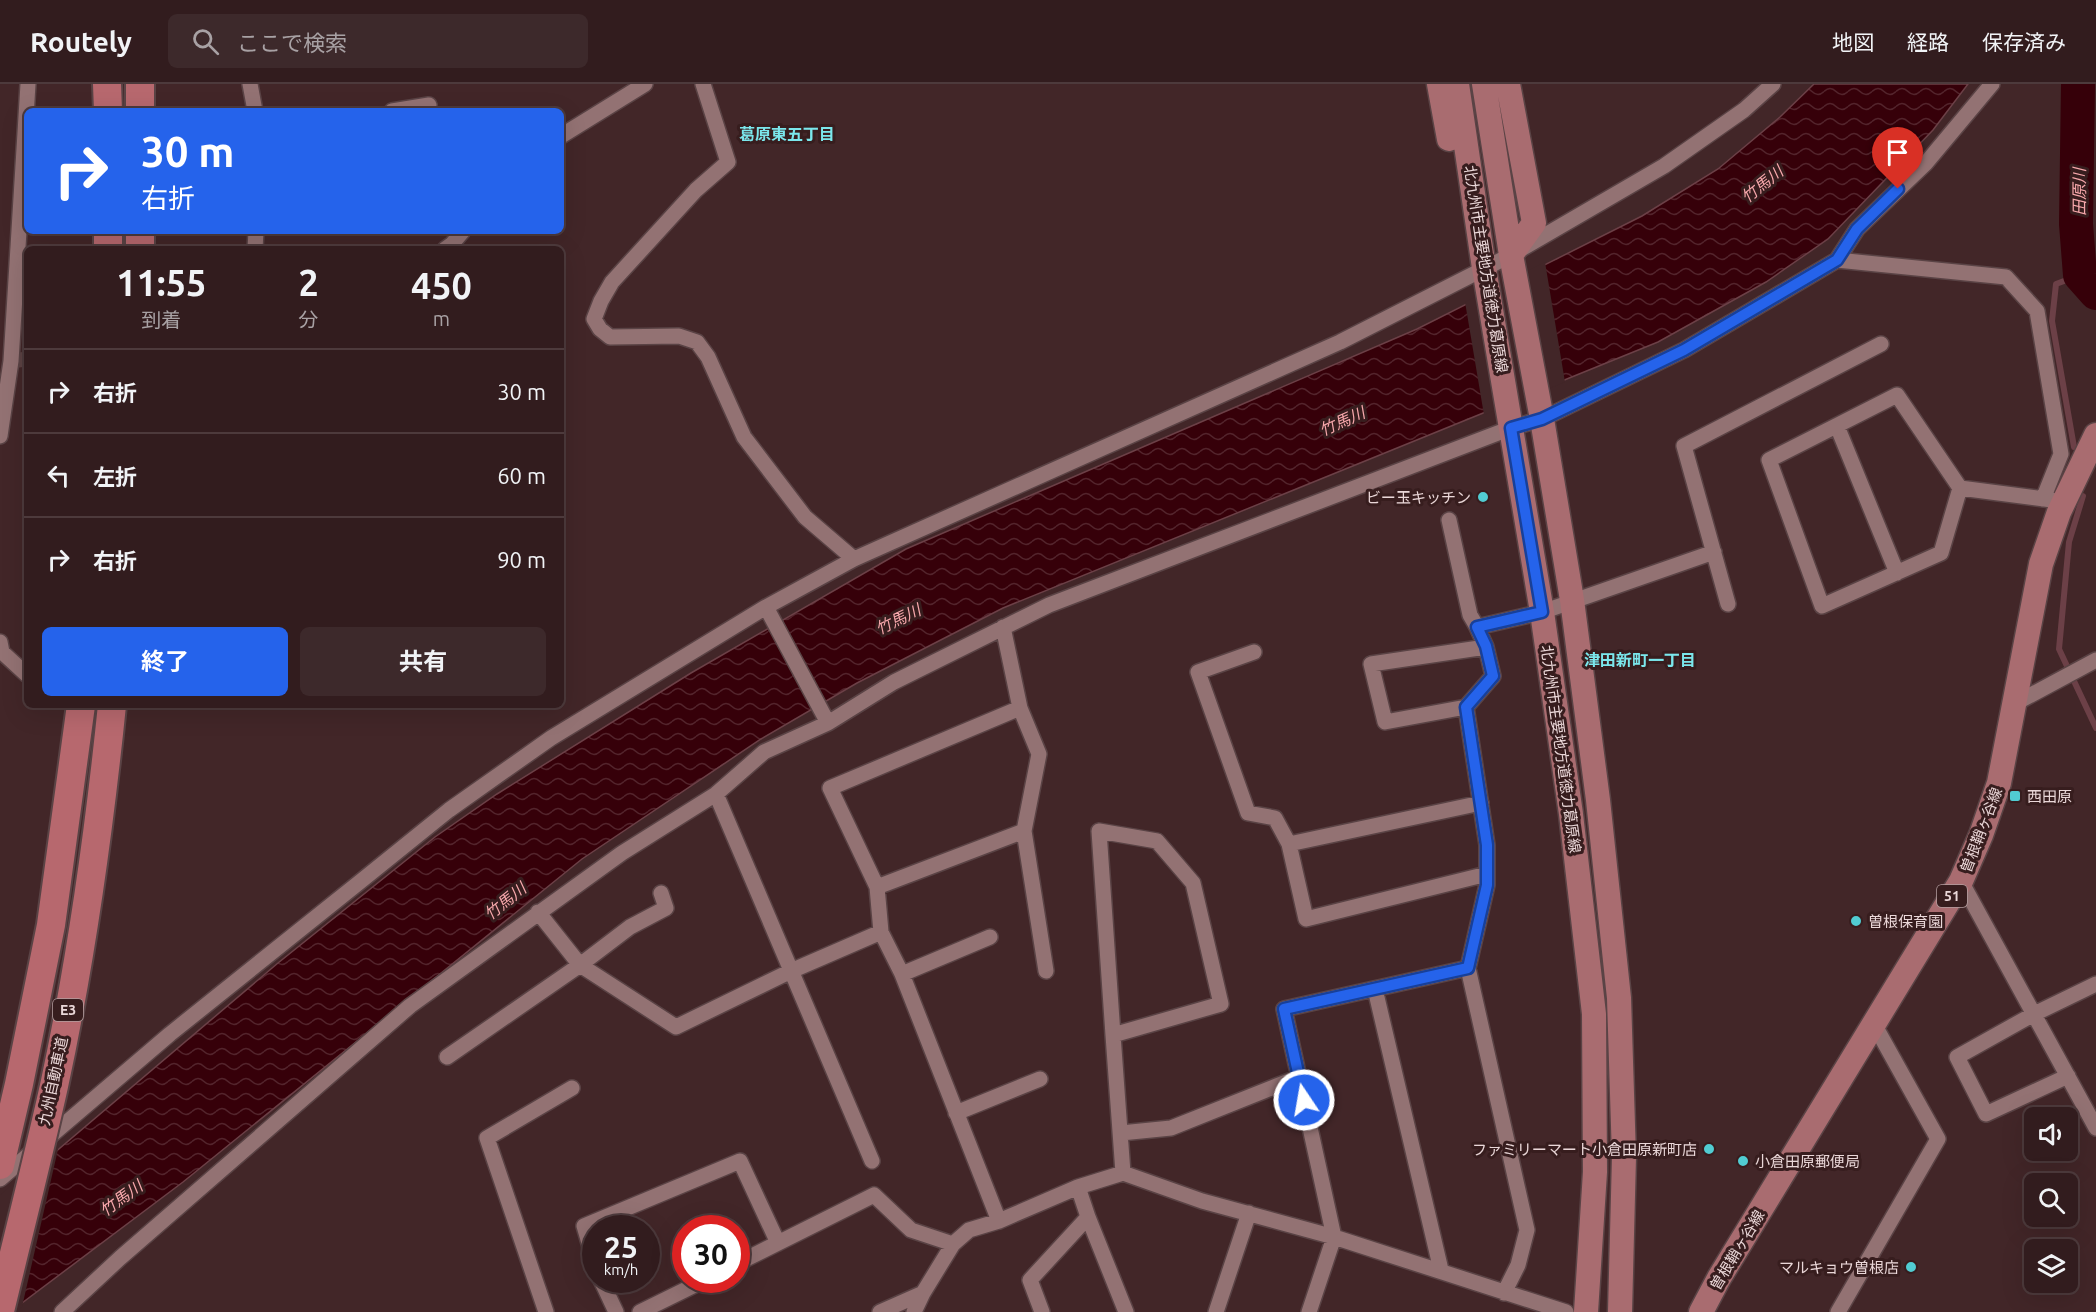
<!DOCTYPE html>
<html lang="ja">
<meta charset="utf-8">
<style>
body{margin:0;font-family:Ubuntu,"Noto Sans JP",sans-serif;background:#3d292b;color:#f1f3f6;height:100vh;display:flex;flex-direction:column;font-size:22px;white-space:nowrap}
*{box-sizing:border-box;margin:0}
p{font-size:20px;color:#a8a1a4}
.icon{flex:none;width:33px;height:33px;fill:none;stroke:currentColor;stroke-width:2;stroke-linecap:round;stroke-linejoin:round}
.map{position:relative;flex:1;overflow:hidden}
.drawer{position:absolute;left:24px;top:162px;width:540px;height:462px;display:flex;flex-direction:column;background:#321c1e;border-radius:9px;box-shadow:0 6px 24px #0002,0 0 0 2px #4d3a3c}
.drawer>*{flex:none}
.top-card{position:absolute;left:24px;top:24px;width:540px;height:126px;border-radius:9px;box-shadow:0 6px 24px #0002,0 0 0 2px #4d3a3c;background:#2563eb;color:#fff;overflow:hidden}
.fabs{position:absolute;left:2024px;top:1023px;display:grid;gap:12px}
.fabs a{display:grid;place-items:center;width:54px;height:54px;border-radius:9px;background:#321c1e;box-shadow:0 6px 24px #0002,0 0 0 2px #4d3a3c;font-size:30px}
.speed{position:absolute;left:582px;top:1131px;display:flex;gap:12px;font-size:30px;font-weight:700;text-align:center}
.speed>*{display:grid;place-content:center;width:78px;height:78px;border-radius:50%;background:#321c1e;box-shadow:0 6px 24px #0002,0 0 0 2px #4d3a3c;line-height:1}
.speed small{font-size:15px;font-weight:400}
.speed .limit{border:9px solid #d22;background:#fff;color:#111}
.pin{position:absolute;display:grid;place-items:center;width:51px;height:51px;color:#fff;margin:-62px -26px;border-radius:50% 50% 50% 0;rotate:-45deg;box-shadow:0 0 6px #0007}
.pin .icon{rotate:45deg}
.me{position:absolute;width:66px;margin:-33px;rotate:348deg;stroke-linejoin:round;filter:drop-shadow(0 0 4px #0008)}
.turn{display:flex;align-items:center;gap:21px;height:126px;padding:0 18px;font-size:27px}
.turn .icon{width:78px;height:78px;stroke-width:2.5}
.turn b{display:block;font-size:42px;line-height:51px}
.eta{display:flex;justify-content:space-evenly;align-items:center;height:102px;text-align:center}
.eta b{font-size:36px;font-weight:700;line-height:42px}
.cta{display:flex;gap:12px;margin-top:auto;padding:12px 18px}
.cta a{flex:1;height:69px;border-radius:9px;background:#2563eb;color:#fff;font-size:24px;font-weight:700;line-height:69px;text-align:center}
.cta a+a{background:#3d292b;color:#f1f3f6}
ul{padding:0;list-style:none}
li{display:flex;align-items:center;gap:18px;height:84px;padding:0 18px;border-top:2px solid #4d3a3c}
li div{flex:1}
li b{display:block;font-size:22px}
li em{font-style:normal}
header{display:flex;align-items:center;gap:36px;box-sizing:border-box;height:84px;padding:0 30px;background:#321c1e;border-bottom:2px solid #4d3a3c}
header strong{font-size:28px}
nav{display:flex;gap:33px;margin-inline-start:auto;font-size:21px}
.search{width:420px;height:54px;background:#3d292b;display:flex;align-items:center;gap:15px;box-sizing:border-box;padding:0 21px;border-radius:9px;color:#a8a1a4;font-size:22px}
.map>svg:first-child{display:block}
.water{fill:url(#water-waves);stroke:#6c4047;stroke-width:1.5}
.pier{fill:#422628}
.lines{fill:none;stroke-linecap:round;stroke-linejoin:round}
.stream{stroke:#6c4047;stroke-width:6}
.river{stroke:#360009;stroke-width:34}
.street-tunnel{stroke:#5b4142;stroke-width:15;stroke-dasharray:15 8;stroke-linecap:butt}
.street-casing{stroke:#5a4345;stroke-width:18}
.primary-casing{stroke:#5a4345;stroke-width:27}
.highway-casing{stroke:#5a4345;stroke-width:32}
.street{stroke:#937273;stroke-width:15}
.primary{stroke:#a96c70;stroke-width:24}
.highway{stroke:#b7686e;stroke-width:28}
.highway-bridge-casing{stroke:#5a4345;stroke-width:32;stroke-linecap:butt}
.highway-bridge{stroke:#b7686e;stroke-width:28}
.route-casing{stroke:#184099;stroke-width:15}
.route{stroke:#2563eb;stroke-width:10}
.poi-dot{fill:#51ccd2;stroke:#371d1e;stroke-width:2}
.labels{text-anchor:middle;dominant-baseline:central;stroke-width:6;stroke-linejoin:round;paint-order:stroke}
.shield{fill:#371d1e;stroke:#b49fa0;stroke-width:1.5}
.shield-label{font-size:14px;font-weight:bold;fill:#ead7d8}
.street-label{font-size:15px;fill:#ead7d8;stroke:#371d1e}
.poi-label{font-size:15px;fill:#ead7d8;stroke:#371d1e;text-anchor:end}
.neighbourhood-label{font-size:16px;font-weight:bold;fill:#7be7ec;stroke:#371d1e}
.water-label{font-size:16px;font-style:italic;fill:#f8a8ac;stroke:#371d1e}
</style>
<header>
<strong>Routely</strong>
<div class="search"><svg class="icon" aria-label="search" viewBox="0 0 24 24"><circle cx="10" cy="10" r="6"/><path d="M15 15l6 6"/></svg>ここで検索</div>
<nav><a>地図</a><a>経路</a><a>保存済み</a></nav>
</header>
<div class="map">
<svg width="2096" height="1228" viewBox="0 0 2096 1228">
<defs>
<pattern id="water-waves" width="16" height="10" patternUnits="userSpaceOnUse" patternTransform="scale(1.5)"><rect width="16" height="10" fill="#360009"/><path d="M0 5q4-4 8 0t8 0" fill="none" stroke="#53242c"/></pattern>
</defs>
<rect width="100%" height="100%" fill="#422628"/>
<!-- water -->
<path class="water" d="M1814 0H1968L1933 46 1828 155 1766 198 1658 258 1003 524 857 599 761 655 582 775 183 1098 10 1228 0 1115 278 879 435 753 497 710 691 589 906 465 1417 245 1642 132 1718 85 1780 33Z"/>
<!-- pier -->
<path class="pier" d="M1545 178 1565 298 1484 331 1465 218Z
M59 1061 22 1223 15 1228H0V1111Z"/>
<g class="lines">
<!-- stream -->
<path class="stream" d="M2074 363 2052 237 2056 200 2080 191
M2083 412 2069 458 2059 565 2096 644"/>
<!-- river -->
<path class="river" d="M2078 0 2076 140 2080 191 2096 209"/>
<!-- street-tunnel -->
<path class="street-tunnel" d="M11 277 27 275"/>
<!-- street casing -->
<g class="street-casing">
<path id="street" d="M250 0 255 27
M703 0 728 78 696 106 612 198 601 217 594 235 600 245 610 253 679 252 697 258 708 273 744 353 805 433 854 475
M392 27 429 21
M561 52 645 0
M255 165 256 147
M445 165 452 160 463 147
M1837 176 1857 145 1926 79 1992 0
M1837 342 1897 489
M0 352 11 277 28 0
M1960 404 1941 469 1822 522 1769 376 1897 311 1960 404 2052 416
M1449 436 1470 531 1477 543
M1728 520 1684 362 1881 260
M766 523 828 639
M1003 543 1020 624
M0 558 2 568 27 591
M1254 568 1198 588 1248 729 1275 734 1289 760
M2016 619 2096 576
M1466 623 1385 638 1371 580 1486 563
M716 710 872 1077
M1481 719 1289 760 1306 835 1487 790
M1024 747 1046 887
M1099 747 1157 757 1193 799 1221 920 1113 951Z
M1961 797 2096 1044
M877 803 1024 747 1039 670 1020 624 830 704 877 803 881 848
M538 828 580 881 676 943 791 887 881 848 902 890 999 1137
M902 890 990 853
M1375 905 1441 1186
M1113 951 1123 1089
M447 973 580 881 630 843 666 824 661 809
M2068 992 1986 1030 1957 973 2034 930 2096 900
M956 1029 1040 995
M1121 1049 1171 1044 1299 993
M0 1095 170 950 361 797 449 726 551 654 766 523 854 475 1340 258 1511 171 1664 82 1744 26 1773 0
M1088 1133 1126 1228
M736 1180 874 1111 911 1146 953 1160
M596 1183 584 1142 740 1077 778 1159
M601 1196 616 1228
M1504 1209 1518 1181 1527 1146 1468 884 1487 801V761L1466 623 1493 592 1486 563 1477 543 1542 528 1714 468
M62 1228 120 1174 410 922 622 769 716 710 764 668 828 639 894 598 1049 521 1511 344 1542 335 1684 266 1837 176 2006 193 2037 227 2061 370 2043 415
M546 1228 487 1054 572 1004
M640 1228 705 1196
M880 1228 923 1209
M914 1228 923 1209 953 1160 969 1146 999 1137 1078 1103 1123 1089 1202 1117 1334 1153 1566 1228
M1042 1228 1030 1196 1088 1133 1078 1103
M1216 1228 1249 1129
M1309 1228 1334 1153 1284 925 1468 884
M1838 1228 1938 1055 1874 940"/>
</g>
<!-- primary casing -->
<g class="primary-casing">
<path id="primary" d="M1439 0 1449 55
M1457 0 1484 184 1542 528 1571 730 1594 930 1595 1088 1586 1228
M1484 0 1511 171 1542 335 1572 516 1598 716 1619 914 1624 1073 1620 1228
M1508 0 1534 139 1511 171
M1701 1228 1719 1194 1961 797 1981 751 1999 699 2041 480 2059 428 2096 351"/>
</g>
<!-- highway casing -->
<g class="highway-casing">
<path id="highway" d="M107 0 108 27
M140 0V27
M108 165V147
M140 165V147
M0 1081 19 1000 51 841 81 621"/>
</g>
<!-- street -->
<use href="#street" class="street"/>
<!-- primary -->
<use href="#primary" class="primary"/>
<!-- highway -->
<use href="#highway" class="highway"/>
<!-- highway-bridge casing -->
<g class="highway-bridge-casing">
<path id="highway-bridge" d="M0 1227C18 1152 37 1078 54 1002 81 877 99 748 112 621"/>
</g>
<!-- highway-bridge -->
<use href="#highway-bridge" class="highway-bridge"/>
</g>
<g class="lines">
<!-- route casing -->
<g class="route-casing">
<path id="route" d="M1304 1016 1284 925 1468 884 1487 801V761L1466 623 1493 592 1486 562 1477 543 1542 528 1511 344 1542 335 1684 266 1837 176 1857 145 1898 105"/>
</g>
<!-- route -->
<use href="#route" class="route"/>
</g>
<!-- markers -->
<g class="poi-dot">
<circle cx="1483" cy="413" r="6"/>
<rect x="2009" y="706" width="12" height="12" rx="3"/>
<circle cx="1856" cy="837" r="6"/>
<circle cx="1709" cy="1065" r="6"/>
<circle cx="1743" cy="1077" r="6"/>
<circle cx="1911" cy="1183" r="6"/>
</g>
<g class="labels">
<!-- shield labels -->
<g class="shield">
<rect x="1937" y="801" width="30" height="22" rx="4.5"/>
<rect x="53" y="915" width="30" height="22" rx="4.5"/>
</g>
<g class="shield-label">
<text x="1952" y="812">51</text>
<text x="68" y="926">E3</text>
</g>
<!-- street labels -->
<g class="street-label">
<text transform="translate(1486 185) rotate(81)">北九州市主要地方道徳力葛原線</text>
<text transform="translate(1561 665) rotate(82)">北九州市主要地方道徳力葛原線</text>
<text transform="translate(1981 746) rotate(-69)">曽根鞘ヶ谷線</text>
<text transform="translate(53 997) rotate(-78)">九州自動車道</text>
<text transform="translate(1737 1166) rotate(-59)">曽根鞘ヶ谷線</text>
</g>
<!-- poi labels -->
<g class="poi-label">
<text x="1471" y="413">ビー玉キッチン</text>
<text x="2027" y="712" text-anchor="start">西田原</text>
<text x="1868" y="837" text-anchor="start">曽根保育園</text>
<text x="1697" y="1065">ファミリーマート小倉田原新町店</text>
<text x="1755" y="1077" text-anchor="start">小倉田原郵便局</text>
<text x="1899" y="1183">マルキョウ曽根店</text>
</g>
<!-- neighbourhood labels -->
<g class="neighbourhood-label">
<text x="787" y="50">葛原東五丁目</text>
<text x="1640" y="576">津田新町一丁目</text>
</g>
<!-- water labels -->
<g class="water-label">
<text transform="translate(1762 100) rotate(-39)">竹馬川</text>
<text transform="translate(2079 108) rotate(-90)">田原川</text>
<text transform="translate(1342 337) rotate(-24)">竹馬川</text>
<text transform="translate(898 535) rotate(-26)">竹馬川</text>
<text transform="translate(505 817) rotate(-39)">竹馬川</text>
<text transform="translate(121 1114) rotate(-36)">竹馬川</text>
</g>
</g>
</svg>
<div class="fabs">
<a><svg class="icon" aria-label="sound" viewBox="0 0 24 24"><path d="M4 9h4l5-4v14l-5-4H4zM17 9q2 3 0 6"/></svg></a>
<a><svg class="icon" aria-label="search" viewBox="0 0 24 24"><circle cx="10" cy="10" r="6"/><path d="M15 15l6 6"/></svg></a>
<a><svg class="icon" aria-label="layers" viewBox="0 0 24 24"><path d="M12 4l9 5-9 5-9-5zM3 14l9 5 9-5"/></svg></a>
</div>
<div class="speed"><div>25<small>km/h</small></div><div class="limit">30</div></div>
<div class="pin" style="left:1898px;top:105px;background:#d93025"><svg class="icon" aria-label="arrive" viewBox="0 0 24 24"><path d="M6 21V4h12l-3 4 3 4H6"/></svg></div>
<svg class="me" style="left:1304px;top:1016px" viewBox="-20 -20 40 40"><circle r="17" fill="#2563eb" stroke="#fff" stroke-width="3"/><path d="M0-11L8 9 0 5-8 9z" fill="#fff"/></svg>
<div class="top-card">
<div class="turn"><svg class="icon" aria-label="right" viewBox="0 0 24 24"><path d="M7 20v-9h11M14 6l5 5-5 5"/></svg><div><b>30 m</b>右折</div></div>
</div>
<section class="drawer">
<div class="eta">
<div><b>11:55</b><p>到着</p></div>
<div><b>2</b><p>分</p></div>
<div><b>450</b><p>m</p></div>
</div>
<ul>
<li><svg class="icon" aria-label="right" viewBox="0 0 24 24"><path d="M7 20v-9h11M14 6l5 5-5 5"/></svg><div><b>右折</b></div><em>30 m</em></li>
<li><svg class="icon" aria-label="left" viewBox="0 0 24 24"><path d="M17 20v-9H6M10 6l-5 5 5 5"/></svg><div><b>左折</b></div><em>60 m</em></li>
<li><svg class="icon" aria-label="right" viewBox="0 0 24 24"><path d="M7 20v-9h11M14 6l5 5-5 5"/></svg><div><b>右折</b></div><em>90 m</em></li>
</ul>
<div class="cta"><a>終了</a><a>共有</a></div>
</section>
</div>
